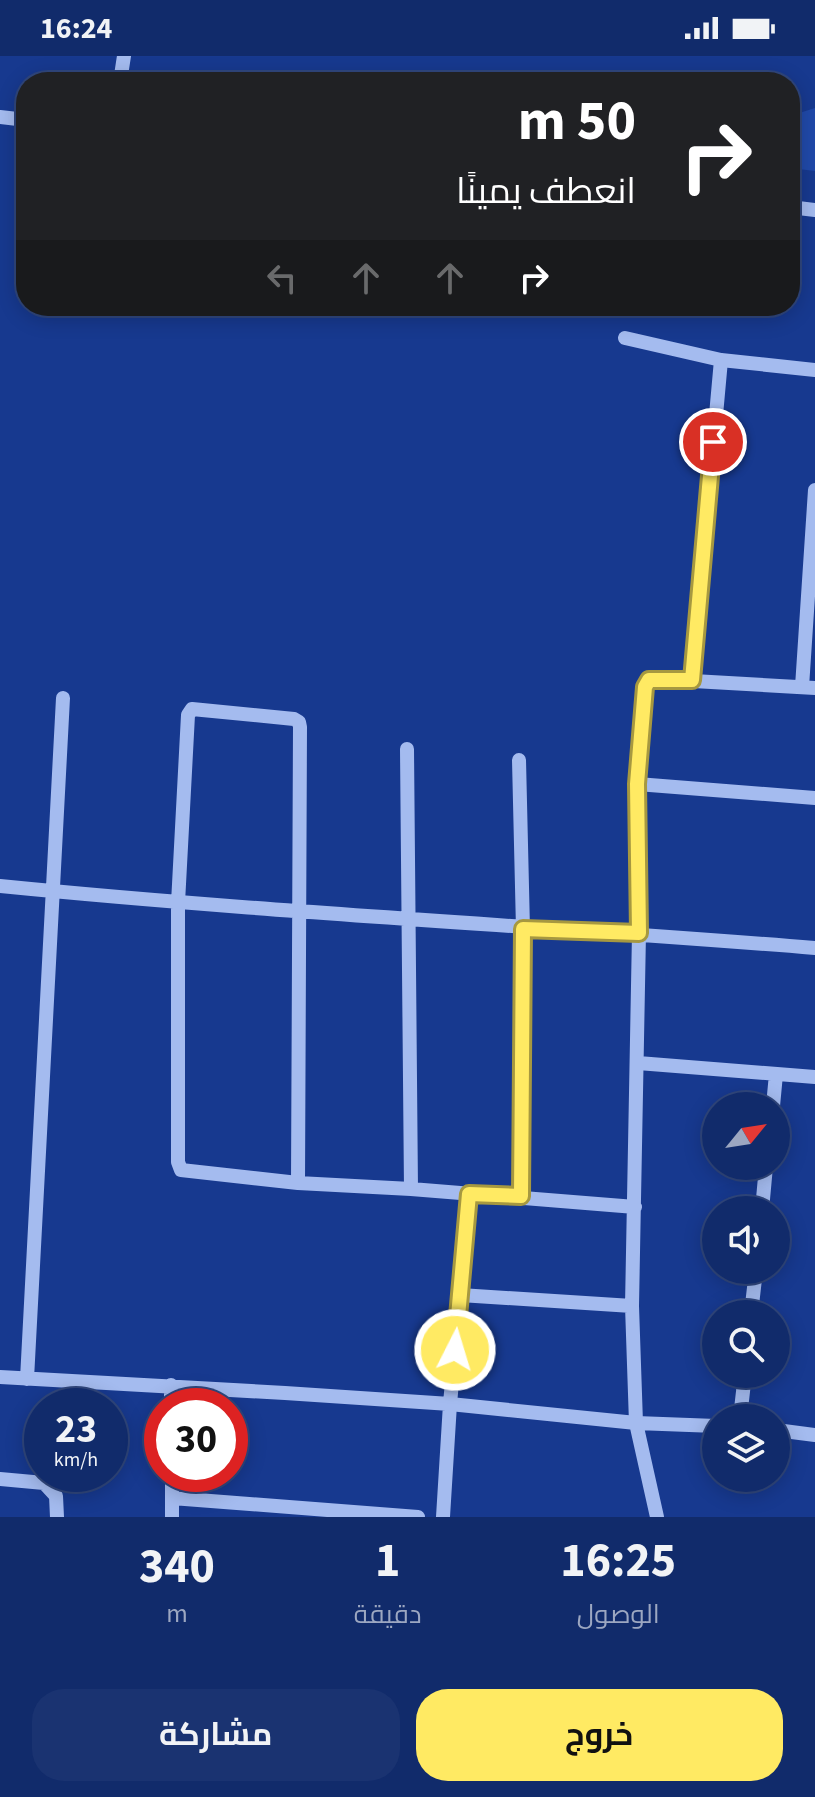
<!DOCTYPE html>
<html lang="ar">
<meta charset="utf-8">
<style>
body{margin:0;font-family:"Source Sans 3",Cairo,sans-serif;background:#1a3371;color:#f1f3f6;direction:rtl;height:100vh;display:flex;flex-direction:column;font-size:30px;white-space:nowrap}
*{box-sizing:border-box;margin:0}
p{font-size:26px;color:#9ca7c1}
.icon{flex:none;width:44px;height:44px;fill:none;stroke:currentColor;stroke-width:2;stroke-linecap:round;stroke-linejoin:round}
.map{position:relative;height:1461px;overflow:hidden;direction:ltr}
.panel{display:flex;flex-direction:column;background:#112b6b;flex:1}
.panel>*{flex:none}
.guide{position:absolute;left:16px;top:16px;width:784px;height:244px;border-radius:32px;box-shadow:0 4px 20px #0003,0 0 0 2px #30477e;direction:rtl;background:#202124;color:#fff;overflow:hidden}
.needle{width:52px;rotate:60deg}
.tools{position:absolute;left:702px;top:1036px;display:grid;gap:16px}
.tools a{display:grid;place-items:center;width:88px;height:88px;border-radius:50%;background:#112b6b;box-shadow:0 4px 20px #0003,0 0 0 2px #30477e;font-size:40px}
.speed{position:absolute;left:24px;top:1332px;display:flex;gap:16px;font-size:40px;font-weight:700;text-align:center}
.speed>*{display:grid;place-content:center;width:104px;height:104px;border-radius:50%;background:#112b6b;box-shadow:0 4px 20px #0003,0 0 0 2px #30477e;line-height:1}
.speed small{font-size:20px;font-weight:400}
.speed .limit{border:12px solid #d22;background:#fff;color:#111}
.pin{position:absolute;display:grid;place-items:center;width:68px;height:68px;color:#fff;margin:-34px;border:4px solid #fff;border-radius:50%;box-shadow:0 2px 8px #0007}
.me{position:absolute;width:88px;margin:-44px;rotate:5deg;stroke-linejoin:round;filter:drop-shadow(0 0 6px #0008)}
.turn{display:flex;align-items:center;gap:28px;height:168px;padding:0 32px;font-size:36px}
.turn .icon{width:104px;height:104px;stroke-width:2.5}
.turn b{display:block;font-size:56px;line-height:68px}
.lanes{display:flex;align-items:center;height:76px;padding:0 32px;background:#0003;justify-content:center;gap:40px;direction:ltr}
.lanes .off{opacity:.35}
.eta{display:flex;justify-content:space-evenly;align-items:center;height:136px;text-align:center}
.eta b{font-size:48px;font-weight:700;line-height:56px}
.button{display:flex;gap:16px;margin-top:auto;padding:16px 32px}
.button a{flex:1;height:92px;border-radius:32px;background:#ffea63;color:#111;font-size:32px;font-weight:700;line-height:92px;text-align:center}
.button a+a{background:#1a3371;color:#f1f3f6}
.status{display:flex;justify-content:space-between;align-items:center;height:56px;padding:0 40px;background:#112b6b;direction:ltr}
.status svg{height:22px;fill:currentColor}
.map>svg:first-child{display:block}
.green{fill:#2049a9}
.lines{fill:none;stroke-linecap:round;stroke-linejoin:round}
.minor{stroke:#a4bbef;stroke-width:14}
.route-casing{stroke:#a69840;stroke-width:20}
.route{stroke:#ffea63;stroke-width:14}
</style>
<div class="status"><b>16:24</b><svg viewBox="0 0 49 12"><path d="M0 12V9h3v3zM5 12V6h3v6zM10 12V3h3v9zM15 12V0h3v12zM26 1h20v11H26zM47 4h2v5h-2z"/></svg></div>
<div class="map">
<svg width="815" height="1461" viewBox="0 0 815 1461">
<rect width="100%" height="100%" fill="#17398f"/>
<!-- green -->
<path class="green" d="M815 52V115L790 112V60Z"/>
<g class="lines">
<!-- minor -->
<path class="minor" d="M120 26 124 0
M0 61 26 64
M790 151 815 154
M625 282 721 304 815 314
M692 624 721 304
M802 631 815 434
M407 693 411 1133
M519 704 523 873 521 1140
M637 728 815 742
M0 830C271 857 543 870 815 892
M638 1007 815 1021
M773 1050 776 1018
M298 1127 300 671 299 666 294 663 192 653 188 659 178 847V1106L181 1114 298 1127 411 1133 635 1151
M762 1154 766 1110
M460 1239 632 1250
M751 1258 756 1214
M0 1321 285 1337 450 1348 636 1367 716 1370
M27 1323 63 642
M171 1329V1350
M740 1362 745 1318
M776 1374 815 1379
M172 1418V1461
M0 1423 44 1427 56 1440 57 1461
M172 1442 418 1461
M443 1461 450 1348 469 1138
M657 1461 636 1367 632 1250 639 877 637 728 645 631 649 624 658 623 815 632"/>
</g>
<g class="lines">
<!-- route casing -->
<g class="route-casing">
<path id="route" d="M455 1294 469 1138 521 1140 523 873 639 877 637 728 645 631 649 624H692L713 386"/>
</g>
<!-- route -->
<use href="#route" class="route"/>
</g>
</svg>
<div class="tools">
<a><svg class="needle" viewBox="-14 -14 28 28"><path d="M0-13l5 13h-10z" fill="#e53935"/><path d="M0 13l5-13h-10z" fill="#9ca7c1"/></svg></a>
<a><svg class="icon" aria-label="sound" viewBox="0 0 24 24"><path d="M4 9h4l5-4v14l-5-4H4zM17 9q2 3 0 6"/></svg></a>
<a><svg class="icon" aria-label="search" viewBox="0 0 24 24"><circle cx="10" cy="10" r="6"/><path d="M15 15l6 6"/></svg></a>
<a><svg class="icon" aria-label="layers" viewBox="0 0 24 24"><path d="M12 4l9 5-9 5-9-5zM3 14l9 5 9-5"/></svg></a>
</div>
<div class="speed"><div>23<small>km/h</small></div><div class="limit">30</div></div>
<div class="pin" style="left:713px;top:386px;background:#d93025"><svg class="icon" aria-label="arrive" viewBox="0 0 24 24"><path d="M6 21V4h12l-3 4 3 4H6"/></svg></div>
<svg class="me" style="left:455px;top:1294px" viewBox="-20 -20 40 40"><circle r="17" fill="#ffea63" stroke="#fff" stroke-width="3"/><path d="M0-11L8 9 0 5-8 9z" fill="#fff"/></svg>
<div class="guide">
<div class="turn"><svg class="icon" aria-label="right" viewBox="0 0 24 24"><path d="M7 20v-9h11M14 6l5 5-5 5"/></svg><div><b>50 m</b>انعطف يمينًا</div></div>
<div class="lanes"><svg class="icon off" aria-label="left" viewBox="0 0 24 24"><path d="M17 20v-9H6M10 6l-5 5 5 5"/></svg><svg class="icon off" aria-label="ahead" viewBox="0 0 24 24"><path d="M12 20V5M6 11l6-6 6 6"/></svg><svg class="icon off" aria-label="ahead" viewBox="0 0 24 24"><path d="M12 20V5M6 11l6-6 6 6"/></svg><svg class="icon" aria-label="right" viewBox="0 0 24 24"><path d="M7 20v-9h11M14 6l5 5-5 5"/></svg></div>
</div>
</div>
<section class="panel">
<div class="eta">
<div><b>16:25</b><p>الوصول</p></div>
<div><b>1</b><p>دقيقة</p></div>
<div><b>340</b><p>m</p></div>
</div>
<div class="button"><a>خروج</a><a>مشاركة</a></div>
</section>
